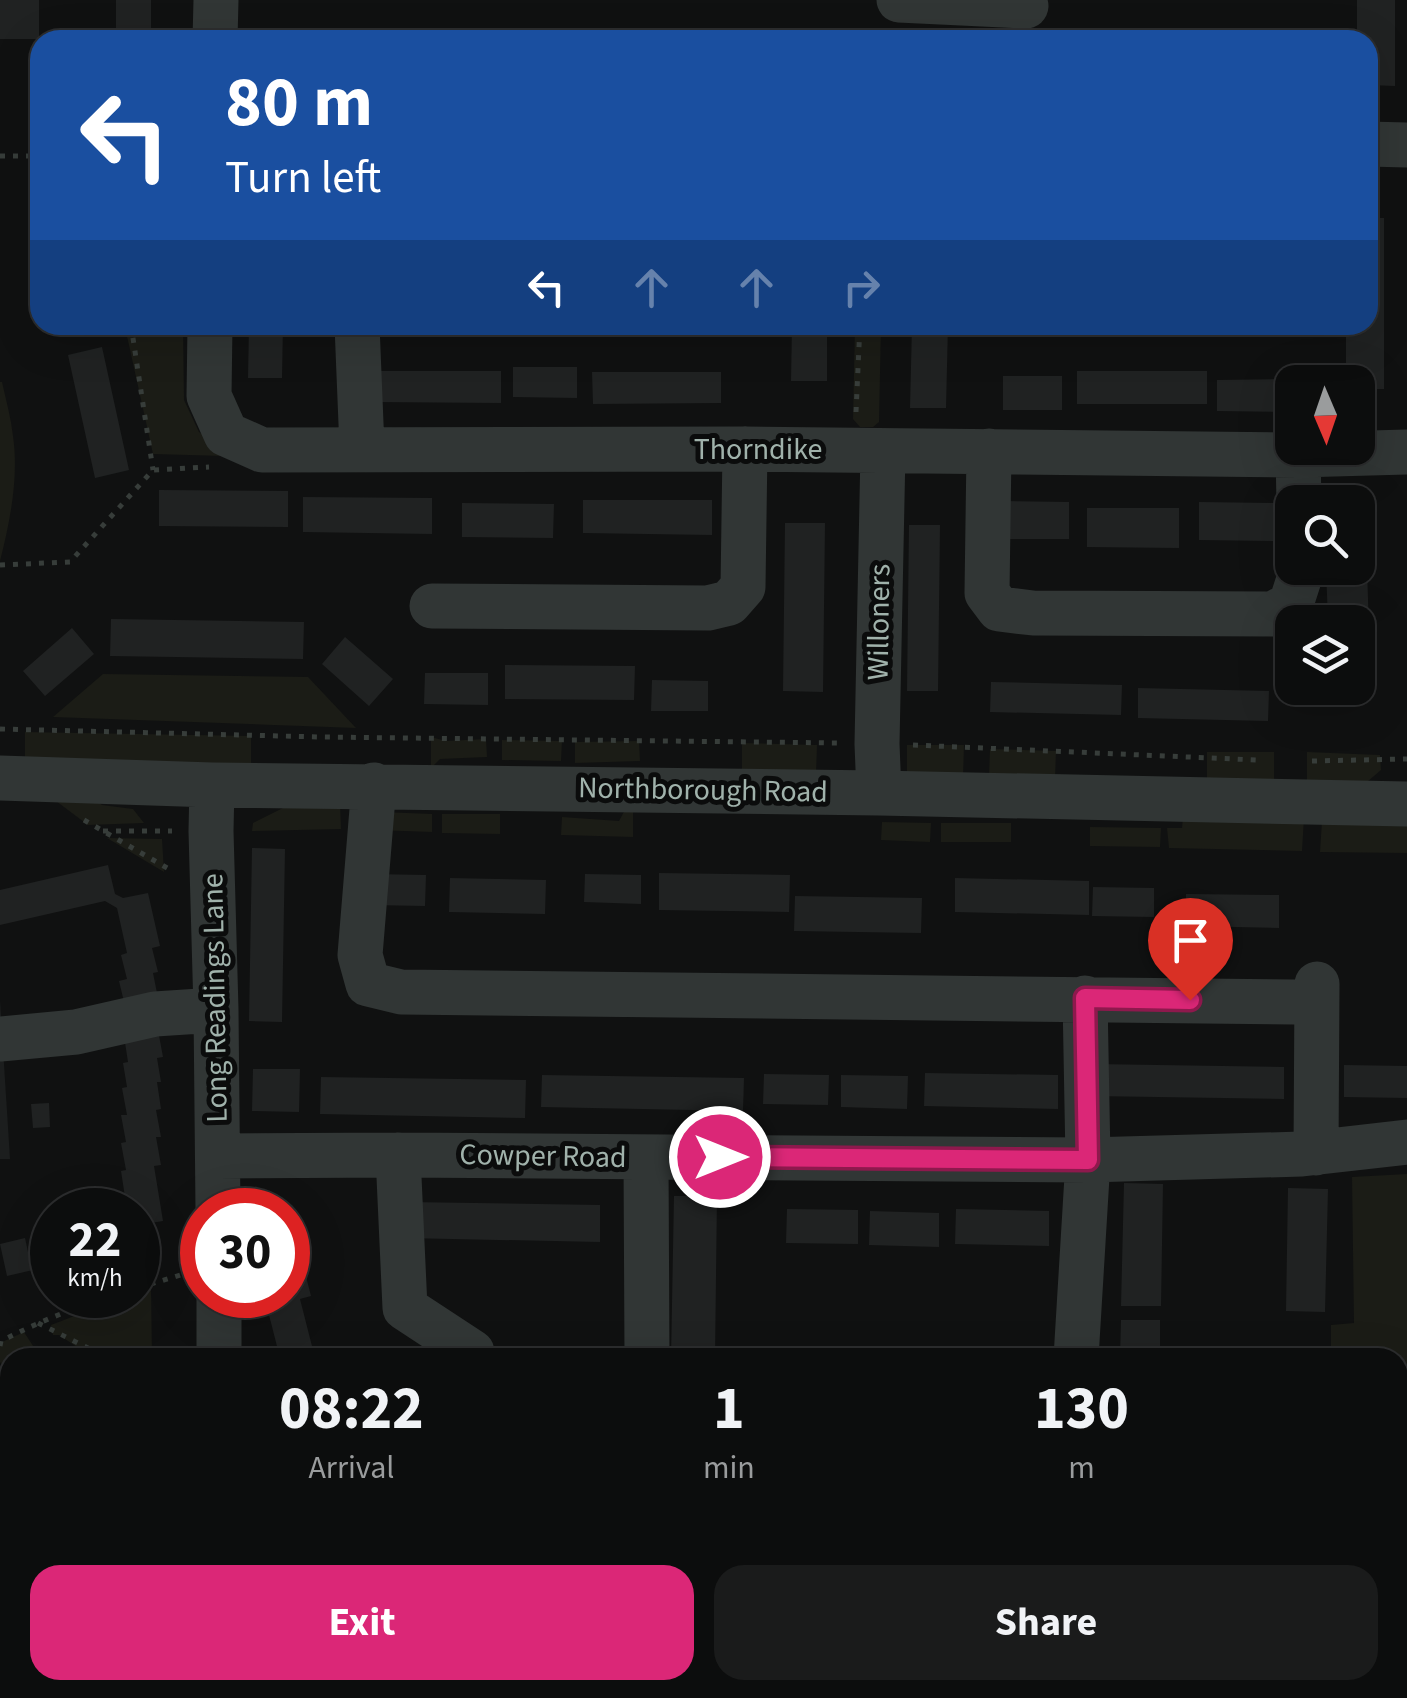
<!DOCTYPE html>
<style>
body{margin:0;font-family:"Source Sans 3",sans-serif;background:#1a1b1b;color:#f1f3f6;height:100vh;display:flex;flex-direction:column;font-size:38px;white-space:nowrap}
*{box-sizing:border-box;margin:0}
p{font-size:32px;color:#9a9c9d}
.icon{flex:none;width:55px;height:55px;fill:none;stroke:currentColor;stroke-width:2;stroke-linecap:round;stroke-linejoin:round}
.map{position:relative;flex:1;overflow:hidden}
.panel{position:absolute;left:0px;top:1348px;width:1408px;height:352px;display:flex;flex-direction:column;background:#0c0d0d;border-radius:30px 30px 0 0;box-shadow:0 10px 40px #0002,0 0 0 2px #2c2d2e}
.panel>*{flex:none}
.top-card{position:absolute;left:30px;top:30px;width:1348px;height:305px;border-radius:30px;box-shadow:0 10px 40px #0002,0 0 0 2px #2c2d2e;background:#1a4fa0;color:#fff;overflow:hidden}
.needle{width:65px;rotate:178deg}
.tools{position:absolute;left:1275px;top:365px;display:grid;gap:20px}
.tools a{display:grid;place-items:center;width:100px;height:100px;border-radius:20px;background:#0c0d0d;box-shadow:0 10px 40px #0002,0 0 0 2px #2c2d2e;font-size:50px}
.speed{position:absolute;left:30px;top:1188px;display:flex;gap:20px;font-size:50px;font-weight:700;text-align:center}
.speed>*{display:grid;place-content:center;width:130px;height:130px;border-radius:50%;background:#0c0d0d;box-shadow:0 10px 40px #0002,0 0 0 2px #2c2d2e;line-height:1}
.speed small{font-size:25px;font-weight:400}
.speed .limit{border:15px solid #d22;background:#fff;color:#111}
.pin{position:absolute;display:grid;place-items:center;width:85px;height:85px;color:#fff;margin:-102px -42px;border-radius:50% 50% 50% 0;rotate:-45deg;box-shadow:0 0 10px #0007}
.pin .icon{rotate:45deg}
.me{position:absolute;width:110px;margin:-55px;rotate:90deg;stroke-linejoin:round;filter:drop-shadow(0 0 8px #0008)}
.turn{display:flex;align-items:center;gap:35px;height:210px;padding:0 30px;font-size:45px}
.turn .icon{width:130px;height:130px;stroke-width:2.5}
.turn b{display:block;font-size:70px;line-height:85px}
.lanes{display:flex;align-items:center;height:95px;padding:0 30px;background:#0003;justify-content:center;gap:50px;direction:ltr}
.lanes .off{opacity:.35}
.eta{display:flex;justify-content:space-evenly;align-items:center;height:170px;text-align:center}
.eta b{font-size:60px;font-weight:700;line-height:70px}
.cta{display:flex;gap:20px;margin-top:auto;padding:20px 30px}
.cta a{flex:1;height:115px;border-radius:30px;background:#db2777;color:#fff;font-size:40px;font-weight:700;line-height:115px;text-align:center}
.cta a+a{background:#1a1b1b;color:#f1f3f6}
.map>svg:first-child{display:block}
.built{fill:#1c1e1e}
.green{fill:#1b1c16}
.building{fill:#202222}
.lines{fill:none;stroke-linecap:round;stroke-linejoin:round}
.path{stroke:#373d3a;stroke-width:5;stroke-dasharray:5 8;stroke-linecap:butt}
.minor{stroke:#313635;stroke-width:45}
.route-casing{stroke:#8e194d;stroke-width:25}
.route{stroke:#db2777;stroke-width:18}
.labels{text-anchor:middle;dominant-baseline:central;stroke-width:10;stroke-linejoin:round;paint-order:stroke}
.street-label{font-size:30px;fill:#a0b2ab;stroke:#0b0c0c}
</style>
<div class="map">
<svg width="1407" height="1698" viewBox="0 0 1407 1698">
<rect width="100%" height="100%" fill="#101111"/>
<!-- built -->
<path class="built" d="M0 1000 10 1159H0Z"/>
<!-- green -->
<path class="green" d="M134 325H183L184 400 199 432 224 450V456L153 454 125 327Z
M855 325H881L879 422 873 427H860L853 419Z
M0 382H2C6 400 11 418 13 436 19 477 10 522 0 561Z
M103 674 308 677 356 728 53 717Z
M25 732 251 736V765L25 762Z
M431 737 446 741 486 739 487 757 440 759 431 768Z
M502 740 562 741 561 761 502 760Z
M639 741 640 761 575 763V742Z
M742 743 817 745 816 775 742 773Z
M907 745H964L963 778H907Z
M990 749 1056 751 1055 780 989 778Z
M1207 752H1274V781L1207 782Z
M1307 752 1380 755 1381 770 1367 782H1307Z
M52 798 94 799 102 805 133 809 144 823 88 825Z
M299 800 340 803 341 829 252 831 253 823Z
M626 808H633V837L561 835 562 817 619 821Z
M382 812 432 814V832L375 830Z
M442 814H500V834L442 833Z
M1183 817 1304 818 1302 851 1169 848 1167 828H1182Z
M1322 821 1407 822V853L1320 852Z
M882 822 931 823 930 842 881 840Z
M941 823H1011V842H941Z
M1090 827 1161 828 1160 847 1090 846Z
M107 838 162 839 164 872Z
M1407 1174V1698H1287L1288 1690H1398V1358L1331 1357V1325L1354 1323 1352 1177Z
M151 1286 152 1357H92L59 1335H53L51 1325 129 1295H138V1292Z
M24 1332 35 1349 23 1357 10 1358V1367L6 1370 0 1362V1343Z"/>
<!-- building -->
<path class="building" d="M0 0H39V39H0Z
M116 0H151V40H116Z
M1357 0H1395V86L1368 85V40H1357Z
M1368 218H1384V389H1358V382H1346V325H1368Z
M249 325H283L282 378H248Z
M792 325H827V381H791Z
M912 325H948L946 408H910Z
M102 347 129 470 95 478 68 355Z
M513 367H577V398L513 397Z
M374 371H501V403L373 402Z
M1077 371H1207V404H1077Z
M592 372H721V403L593 404Z
M1003 376H1062V410H1003Z
M1283 379V412L1217 411V380Z
M159 490 288 491V527L159 526Z
M303 497 432 498V534L303 532Z
M583 500H712V535L583 533Z
M1002 501 1069 502V539H1002Z
M1199 502 1275 503V541L1199 540Z
M462 503 554 504 553 538 462 537Z
M1087 508H1179V548L1087 547Z
M785 523H825L823 692 783 691Z
M909 525H940L938 691H907Z
M1358 531H1366L1371 700 1330 701V688H1358V622H1328L1326 568H1358Z
M111 619 304 622 303 659 110 656Z
M72 628 94 654 45 696 23 671Z
M345 637 393 679 369 706 322 664Z
M505 665 635 666 634 700 505 699Z
M425 673H488V705L424 704Z
M652 680 708 681V711H651Z
M991 682 1122 685 1121 715 990 712Z
M1138 688 1269 691 1268 721 1138 718Z
M252 848 285 849 282 1022 249 1021Z
M108 865 115 894 123 898 148 893 160 946 152 948 158 972 153 973 158 998 125 1006 119 981 127 979 121 955 127 953 117 908 105 901 0 925V890Z
M659 873 790 875 789 912 659 910Z
M371 874 426 875 425 906 371 905Z
M585 874 641 875V904L584 902Z
M450 878 546 880 545 914 449 912Z
M955 878 1089 881V915L955 912Z
M1093 887 1154 888V917L1092 916Z
M1186 894 1279 895V928L1185 926Z
M795 896 922 898 921 933 794 931Z
M158 1030 163 1057 157 1058 161 1082H157L161 1109 156 1110 161 1137H156L161 1165 154 1166 163 1221 138 1225V1210H127L121 1171 126 1170 121 1143 126 1142 121 1115H127L122 1088 127 1087 123 1063 128 1062 124 1036Z
M1093 1064 1284 1067V1099L1092 1096Z
M1344 1065 1407 1066V1098L1344 1097Z
M253 1069H300L299 1112 252 1111Z
M925 1073 1058 1075V1109L924 1106Z
M764 1074 829 1075 828 1105 763 1104Z
M542 1075 744 1078 743 1111 541 1107Z
M841 1075 908 1076 907 1109 841 1107Z
M321 1077 526 1080 525 1118 320 1114Z
M49 1103 50 1127 33 1128 31 1104Z
M1124 1183 1163 1184 1161 1306H1121Z
M1288 1188 1328 1189 1325 1312 1286 1311Z
M674 1196H717L715 1358H671Z
M406 1202 600 1205V1242L405 1238Z
M289 1209 311 1296 300 1299 315 1358H280L267 1307 275 1305 272 1295H288Z
M787 1209 858 1210V1244L786 1243Z
M956 1209 1049 1211V1246L955 1244Z
M870 1211 939 1213V1247L869 1245Z
M25 1238 28 1252 52 1246V1280L36 1284 33 1270 7 1276 0 1244Z
M1121 1320H1160V1358H1120Z
M10 1455V1490L0 1492V1458Z
M269 1690H301L303 1698H271Z
M470 1690H509V1698H470Z
M1136 1690H1176V1698H1136Z"/>
<g class="lines">
<!-- path -->
<path class="path" d="M0 156H40
M131 325 153 470
M856 412 860 325
M0 565 70 562 153 470 209 467
M0 729 321 737 842 743
M913 745 1257 760
M1312 761 1407 759
M84 820 174 872
M103 831H172
M195 1241V1265
M138 1288 190 1272
M38 1323 88 1348 101 1358
M0 1346 1 1341C39 1322 75 1307 115 1295
M1398 1450 1407 1410
M522 1690V1698
M1368 1690 1370 1698
M682 1698V1690"/>
<!-- minor -->
<path class="minor" d="M899 0 1026 6
M215 40 216 0
M1368 144 1407 145
M210 325 209 396 226 434 262 450 745 449 1298 455 1407 452
M357 325 362 448
M989 451 987 593 999 609 1033 613 1273 614 1291 604 1300 576V568
M1298 455 1299 502
M432 606 708 608 729 603 743 587 745 449
M0 778 212 785 879 793 1407 804
M212 785 211 831 216 1010 218 1210
M374 785 360 955 368 984 401 992 1294 1002
M879 793 877 744 883 451
M0 1039 76 1032 155 1014 216 1010
M1316 1153 1317 984
M398 1155 405 1308 472 1352
M218 1156 398 1155 1088 1160 1302 1154 1407 1142
M646 1157 647 1358
M219 1295V1358
M1076 1358 1088 1160 1085 998
M224 1690V1698
M569 1690 570 1698
M1071 1690 1072 1698"/>
</g>
<g class="lines">
<!-- route casing -->
<g class="route-casing">
<path id="route" d="M720 1157 1088 1160 1085 998 1190 1000"/>
</g>
<!-- route -->
<use href="#route" class="route"/>
</g>
<g class="labels">
<!-- street labels -->
<g class="street-label">
<text x="758" y="449">Thorndike</text>
<text transform="translate(879 622) rotate(-89)">Willoners</text>
<text transform="translate(703 790) rotate(1)">Northborough Road</text>
<text transform="translate(215 998) rotate(-91)">Long Readings Lane</text>
<text transform="translate(543 1156) rotate(1)">Cowper Road</text>
</g>
</g>
</svg>
<div class="tools">
<a><svg class="needle" viewBox="-14 -14 28 28"><path d="M0-13l5 13h-10z" fill="#e53935"/><path d="M0 13l5-13h-10z" fill="#9a9c9d"/></svg></a>
<a><svg class="icon" aria-label="search" viewBox="0 0 24 24"><circle cx="10" cy="10" r="6"/><path d="M15 15l6 6"/></svg></a>
<a><svg class="icon" aria-label="layers" viewBox="0 0 24 24"><path d="M12 4l9 5-9 5-9-5zM3 14l9 5 9-5"/></svg></a>
</div>
<div class="speed"><div>22<small>km/h</small></div><div class="limit">30</div></div>
<div class="pin" style="left:1190px;top:1000px;background:#d93025"><svg class="icon" aria-label="arrive" viewBox="0 0 24 24"><path d="M6 21V4h12l-3 4 3 4H6"/></svg></div>
<svg class="me" style="left:720px;top:1157px" viewBox="-20 -20 40 40"><circle r="17" fill="#db2777" stroke="#fff" stroke-width="3"/><path d="M0-11L8 9 0 5-8 9z" fill="#fff"/></svg>
<div class="top-card">
<div class="turn"><svg class="icon" aria-label="left" viewBox="0 0 24 24"><path d="M17 20v-9H6M10 6l-5 5 5 5"/></svg><div><b>80 m</b>Turn left</div></div>
<div class="lanes"><svg class="icon" aria-label="left" viewBox="0 0 24 24"><path d="M17 20v-9H6M10 6l-5 5 5 5"/></svg><svg class="icon off" aria-label="ahead" viewBox="0 0 24 24"><path d="M12 20V5M6 11l6-6 6 6"/></svg><svg class="icon off" aria-label="ahead" viewBox="0 0 24 24"><path d="M12 20V5M6 11l6-6 6 6"/></svg><svg class="icon off" aria-label="right" viewBox="0 0 24 24"><path d="M7 20v-9h11M14 6l5 5-5 5"/></svg></div>
</div>
<section class="panel">
<div class="eta">
<div><b>08:22</b><p>Arrival</p></div>
<div><b>1</b><p>min</p></div>
<div><b>130</b><p>m</p></div>
</div>
<div class="cta"><a>Exit</a><a>Share</a></div>
</section>
</div>
